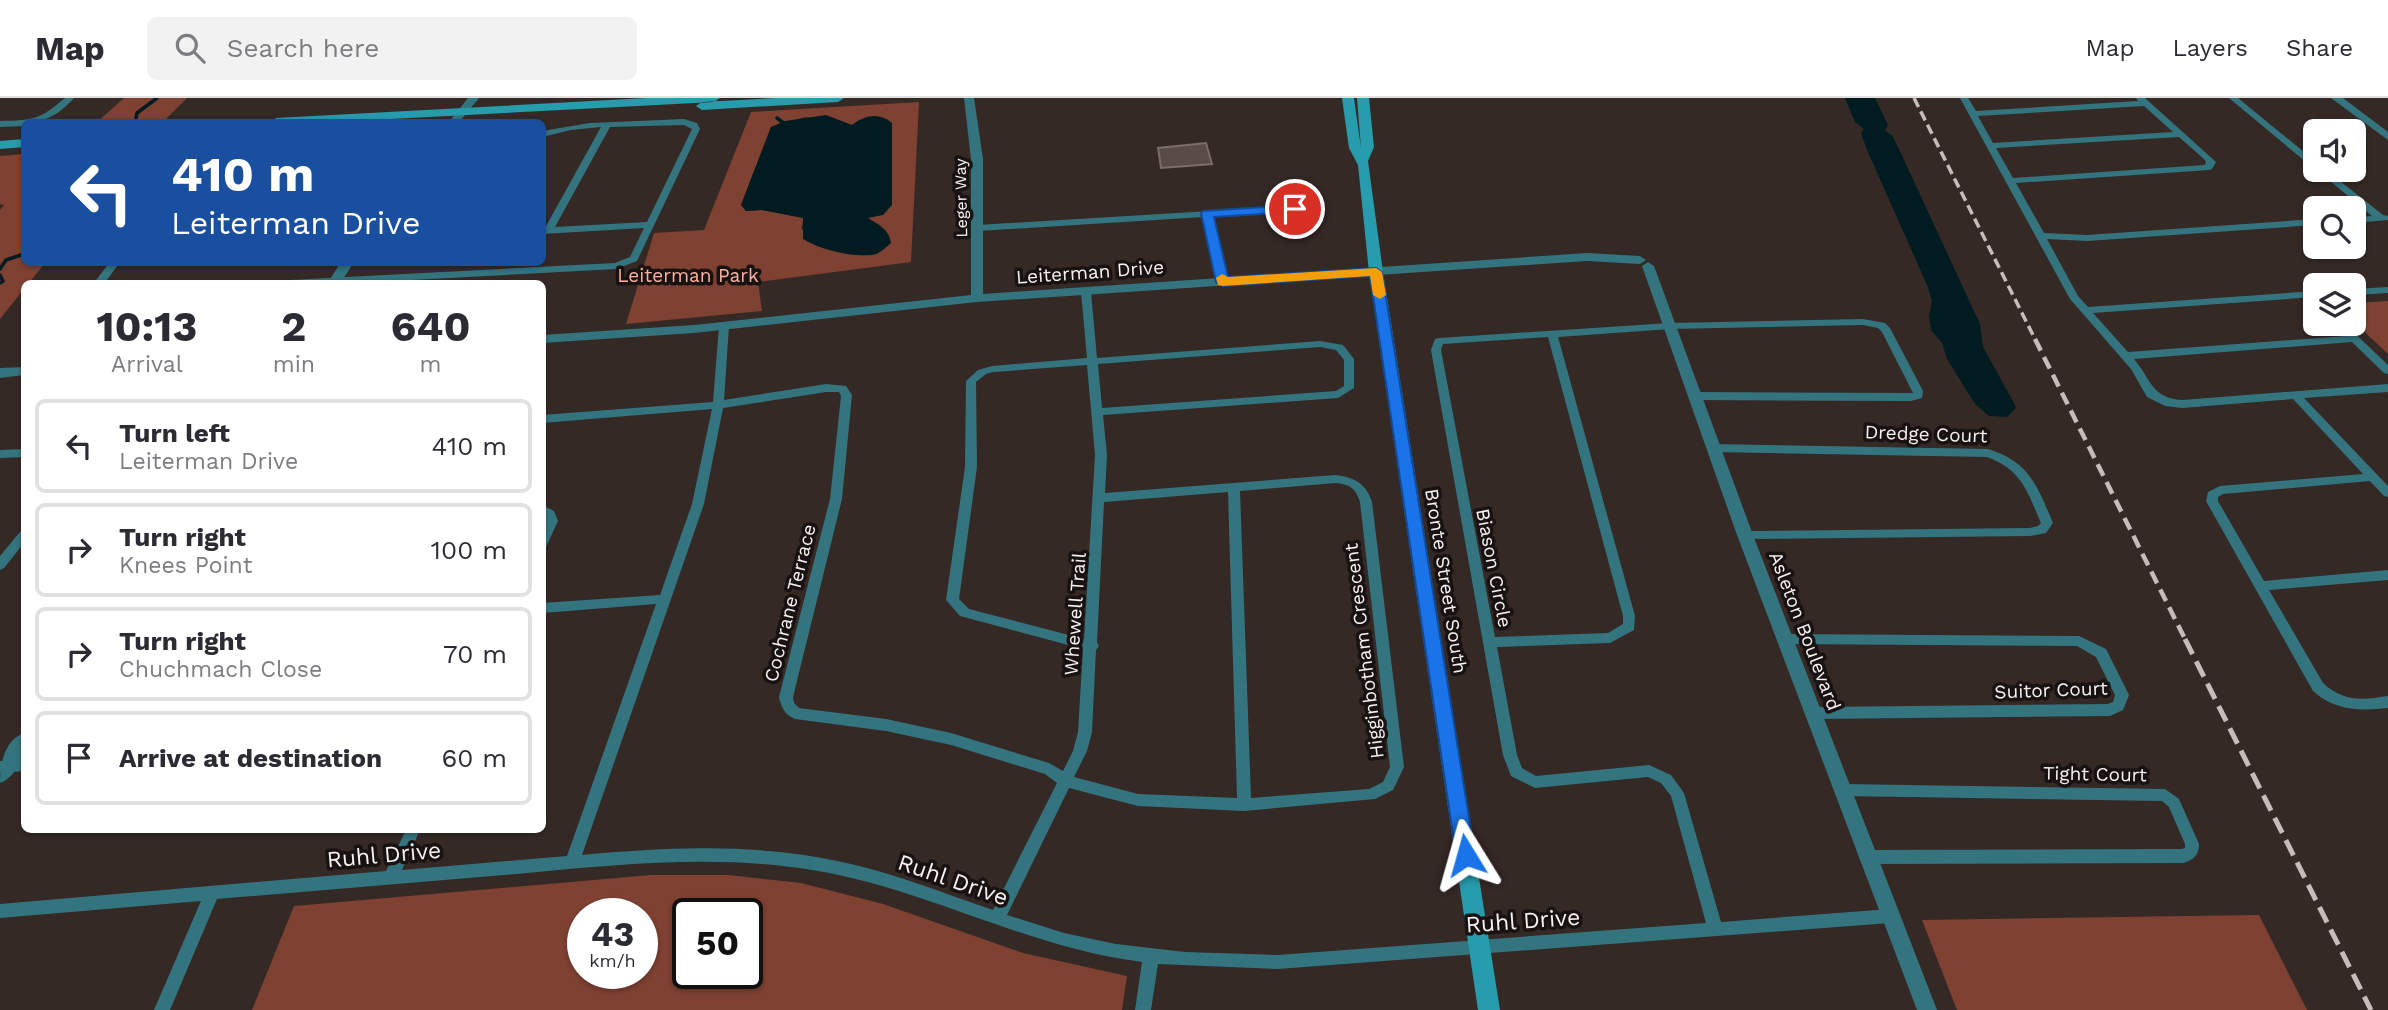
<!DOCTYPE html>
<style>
body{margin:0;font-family:"Work Sans",sans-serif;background:#f2f2f3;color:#2b2b33;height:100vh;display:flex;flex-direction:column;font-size:26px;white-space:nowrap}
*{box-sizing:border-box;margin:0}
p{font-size:23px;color:#7c7c81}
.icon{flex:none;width:38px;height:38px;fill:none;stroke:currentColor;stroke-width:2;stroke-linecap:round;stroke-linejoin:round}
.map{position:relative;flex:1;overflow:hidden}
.panel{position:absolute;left:21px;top:182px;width:525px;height:553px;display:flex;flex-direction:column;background:#fff;border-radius:10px;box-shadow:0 2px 5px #0004}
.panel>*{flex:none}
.hud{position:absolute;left:21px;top:21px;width:525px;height:147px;border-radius:10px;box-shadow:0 2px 5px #0004;background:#1a4fa0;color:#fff;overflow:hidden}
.tools{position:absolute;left:2303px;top:21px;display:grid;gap:14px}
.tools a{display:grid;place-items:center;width:63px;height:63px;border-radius:10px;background:#fff;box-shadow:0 2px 5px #0004;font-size:35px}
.speed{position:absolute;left:567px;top:800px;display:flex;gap:14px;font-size:35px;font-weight:700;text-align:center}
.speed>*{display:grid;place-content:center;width:91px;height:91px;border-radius:50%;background:#fff;box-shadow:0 2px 5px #0004;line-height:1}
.speed small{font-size:18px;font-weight:400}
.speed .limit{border:4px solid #111;border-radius:10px;background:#fff;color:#111}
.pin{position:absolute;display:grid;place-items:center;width:60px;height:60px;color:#fff;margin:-30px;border:4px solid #fff;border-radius:50%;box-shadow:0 2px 7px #0007}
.me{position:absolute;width:77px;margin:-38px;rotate:352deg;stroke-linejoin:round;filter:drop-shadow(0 0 5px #0008)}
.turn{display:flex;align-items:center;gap:24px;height:147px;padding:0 35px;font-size:32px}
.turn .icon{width:91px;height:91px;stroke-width:2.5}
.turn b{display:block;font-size:49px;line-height:60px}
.eta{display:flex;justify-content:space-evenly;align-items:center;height:119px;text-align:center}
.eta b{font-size:42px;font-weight:700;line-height:49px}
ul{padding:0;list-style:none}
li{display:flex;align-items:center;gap:21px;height:94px;margin:0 14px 10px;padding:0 21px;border:4px solid #e1e1e2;border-radius:10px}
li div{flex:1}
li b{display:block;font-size:26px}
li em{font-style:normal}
header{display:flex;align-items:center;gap:42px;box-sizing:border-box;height:98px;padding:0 35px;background:#fff;border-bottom:2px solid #e1e1e2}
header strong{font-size:33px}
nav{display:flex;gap:38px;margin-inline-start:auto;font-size:24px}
.search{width:490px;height:63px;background:#f2f2f3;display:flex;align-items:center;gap:18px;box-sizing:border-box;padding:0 24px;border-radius:10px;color:#7c7c81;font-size:26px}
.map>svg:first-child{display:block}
.green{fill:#7e4132;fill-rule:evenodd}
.water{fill:#001c20}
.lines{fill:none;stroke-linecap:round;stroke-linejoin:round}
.stream{stroke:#001c20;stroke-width:3.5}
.building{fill:#594c48;stroke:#7b6d69;stroke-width:2}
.minor{fill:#34747e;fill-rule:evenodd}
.tertiary{fill:#34747e;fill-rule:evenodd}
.secondary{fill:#279cad;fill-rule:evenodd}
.rail-far2{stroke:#c6bdbb;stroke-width:3.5;stroke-dasharray:10 5;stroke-linecap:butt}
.rail-far1{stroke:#c6bdbb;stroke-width:4.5;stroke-dasharray:13 7;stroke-linecap:butt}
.rail{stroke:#c6bdbb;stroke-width:5;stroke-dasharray:17 8;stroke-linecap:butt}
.route{fill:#1a73e8;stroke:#114b97;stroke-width:2}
.slow{fill:#f59e0b}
.labels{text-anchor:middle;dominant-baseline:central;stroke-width:7;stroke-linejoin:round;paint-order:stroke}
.far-street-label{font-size:16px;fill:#f9f1ef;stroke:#181312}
.street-label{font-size:19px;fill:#f9f1ef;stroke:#181312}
.park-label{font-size:19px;fill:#fdb09d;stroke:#181312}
.near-street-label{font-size:23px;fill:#f9f1ef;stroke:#181312}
</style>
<header>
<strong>Map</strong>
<div class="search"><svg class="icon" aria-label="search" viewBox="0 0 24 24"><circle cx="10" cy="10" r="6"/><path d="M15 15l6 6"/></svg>Search here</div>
<nav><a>Map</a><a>Layers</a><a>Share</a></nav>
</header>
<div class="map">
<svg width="2388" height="912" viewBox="0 0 2388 912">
<rect width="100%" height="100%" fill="#352926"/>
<!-- green -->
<path class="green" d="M124 0H187L165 22 97 24Z
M919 4 911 164 758 184 762 213 626 226 654 135 704 132 751 14ZM805 19 852 27 859 22 892 92V107L867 119 872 157 862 155 801 131 804 120 762 112 746 113 741 107 771 29Z
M24 56V164L45 165 29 185 24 186V191L0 221V112L4 107 0 106V58Z
M2388 203V256L2354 224V205Z
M651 777H728L801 785 883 806 1023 855 1127 878 1122 912H252L294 808ZM583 816H642V875H583ZM688 816H747V875H688Z
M2259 817 2307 912H1957L1922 822Z"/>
<!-- water -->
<path class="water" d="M1845 0H1875L1888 27 1885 33 1892 37 1898 49 1980 226 1983 249 2014 305 2016 310 2007 319 1989 318 1975 306 1947 261 1942 245 1931 232 1929 218 1932 203 1927 187 1867 52 1861 35 1864 31 1855 24Z
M826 17 852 27C865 17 879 14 892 25V107L883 117 868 120C879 127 889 131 891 145 885 150 880 156 872 157 851 159 821 152 803 141V120L762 112 746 113 741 107 771 29 785 23Z"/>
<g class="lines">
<!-- stream -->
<path class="stream" d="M136 20 137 15 157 0
M777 20 786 27
M0 171 6 162 24 156
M0 177 3 183 0 185"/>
</g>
<!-- building -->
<path class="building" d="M1206 45 1212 66 1161 70 1158 50Z"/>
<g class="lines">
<!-- minor -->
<path class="minor" d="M65 0H74C59 16 47 24 24 24V28L0 29V23C34 22 39 22 65 0Z
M1960 0H1968L1976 13 2138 3 2136 0H2145L2216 64 2212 71 2209 72 2016 85 2044 135 2087 137 2315 121V127L2087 143 2047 141 2078 198 2088 209 2315 193V199L2093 215 2128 254 2346 238 2334 226H2345L2388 267V276L2384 275 2352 244 2134 261C2151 281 2151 300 2182 302L2388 286V294L2304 300 2388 388V399L2384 398 2370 383 2223 396 2218 399V403L2264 483 2388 472V482L2269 492 2323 585C2344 604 2361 602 2388 598V610C2360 613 2335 613 2313 593L2206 403 2208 394 2220 388 2363 376 2293 301 2182 310 2165 308 2147 299 2131 271 2070 201ZM2144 8 2173 34 1993 45 1978 18ZM2179 39 2204 61 2206 64 2205 67 2013 80 1996 50Z
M2229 0H2238L2315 63V70L2312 69Z
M684 21 697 25 700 31 637 163 616 171 338 186H265L270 183 615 165 630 159 644 130 542 136V130H545L601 29 571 32 542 39V33L590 25ZM684 27 692 31 647 124 555 129 610 29Z
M2317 72H2326L2383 117 2388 118V122L2354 125V119L2372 118Z
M1316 99 1319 100V104L1295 114 1213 119 1228 184 1223 187 1218 184 1203 119 978 133 973 130 978 127 1293 108Z
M110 164H120L104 186H93Z
M2388 189V195L2354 197V191Z
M1086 191 1091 194 1097 260 1320 243 1343 247 1354 261V290L1338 300 1103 317 1107 357 1105 395 1335 377C1354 379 1366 385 1372 404L1404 669 1393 692 1375 701 1244 713 1138 708 1069 690 1007 817 1064 835 1116 846 1185 854 1278 857 1706 825 1671 698 1661 685 1648 679 1535 690 1511 678 1503 657 1431 252 1435 241 1439 240 1670 225 1863 221 1885 225 1890 230 1923 293 1922 300 1911 303 1696 302 1691 298 1696 294 1913 295 1882 234 1878 230 1863 227 1670 231 1558 239 1635 518 1634 532 1610 545 1497 549 1517 657 1522 670 1536 678 1649 667 1671 677 1684 695 1721 824 1890 811 1895 813 1898 818 1895 823 1890 825 1278 871 1158 866 1151 912H1135L1142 864C1027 850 926 790 812 772 714 756 615 767 517 776 417 784 317 793 217 801L170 912H154L201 803 0 820V806L386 773 406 732H420L402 772 567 758 656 506 542 515V505L660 497 692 406 712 311 542 325V317L713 304 719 228 724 225 729 228 724 302 826 286 846 288 852 297 842 401 793 599 794 605 799 610 886 621 951 635 1049 665 1063 673 1073 653 1078 634 1083 551 960 518 946 502 965 369 966 283 978 272 992 268 1087 260 1081 194ZM1548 239 1623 518V526L1608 535 1495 539 1441 252 1443 246ZM1320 249 1336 252 1344 262V288L1336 293 1102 310 1098 266ZM1087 267 1095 357 1084 541 969 511 959 501 977 369 976 284 986 276 993 274ZM826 294H839L841 298 830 401 779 599C781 609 785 617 795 621L886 633 951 647 1045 676 1057 685 993 812C943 795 894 775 842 764 757 745 668 749 582 757L704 406 723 310ZM1335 385C1349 386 1356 390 1360 404L1390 669 1383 684 1369 691 1251 700 1240 393ZM1228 394 1237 700 1138 696 1074 679 1087 653 1092 634 1096 552 1099 548 1097 544 1104 404Z
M1713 346 1988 351C2030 364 2037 388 2053 425L2046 435 2030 438 1745 441 1739 437 1745 433 2030 430 2038 428 2041 425C2027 393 2022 372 1987 359L1713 354 1707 350Z
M24 351V359L0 360V352Z
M542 407 554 413 558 423 546 449 542 450V431L546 423 542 417Z
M24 433V445L4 470 0 472V458L20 434Z
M1785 536 2079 538 2106 551 2129 597 2123 612 2110 618 1815 621 1810 619 1808 615 1810 611 1815 609 2108 606 2113 604 2115 597 2096 559 2077 548 1785 546 1780 545 1779 541 1780 537Z
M24 661V673L0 675V663Z
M1843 686 2165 691 2179 701 2199 746C2199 757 2194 761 2184 765L1866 766 1861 764 1859 759 1861 754 1866 752 2182 751 2185 750V746L2169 709 2162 703 1843 698 1838 696 1836 692 1838 688Z"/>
<!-- tertiary -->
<path class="tertiary" d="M468 0H479L459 24H449Z
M964 0H974L983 61V196L1587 155 1640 158 1646 162 1640 166 1587 163 977 204 694 235 542 245V237L694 227 971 197V61Z
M2331 0H2343L2388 34V42Z
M341 164H354L340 186H327Z
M1648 164 1654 168 1753 437 1937 912H1917L1737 437 1642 168Z
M24 269V277L0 280V270Z
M24 635C26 652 19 678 0 685 0 667 4 642 24 635Z"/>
<!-- secondary -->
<path class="secondary" d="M647 0H720L714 4 334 24H270L276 20Z
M776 0H844L838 4 702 12 696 8 702 4Z
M1342 0H1354L1361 50 1357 0H1369L1374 49 1368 63 1383 174 1500 912H1478L1369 174 1358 67 1349 50Z
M24 41V49L0 51V43Z"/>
<!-- rail-far2 -->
<path class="rail-far2" d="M1914 0 2036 243"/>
<!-- rail-far1 -->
<path class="rail-far1" d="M2035 241 2186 543"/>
<!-- rail -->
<path class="rail" d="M2185 541 2371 912"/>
</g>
<!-- route -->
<path class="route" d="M1295 107 1301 111 1299 114 1214 119 1228 179 1376 170 1382 174 1475 757 1473 763 1466 766 1459 763 1456 757 1370 178 1223 188 1216 184 1201 115 1203 113Z"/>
<!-- slow -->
<path class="slow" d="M1376 170 1382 174 1386 197 1380 201 1373 197 1370 178 1223 188 1218 187 1216 180 1222 176 1228 179Z"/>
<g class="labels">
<!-- far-street labels -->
<g class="far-street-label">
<text transform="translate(961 100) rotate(-91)">Leger Way</text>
</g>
<!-- street labels -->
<g class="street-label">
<text transform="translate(1090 174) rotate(-4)">Leiterman Drive</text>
<text transform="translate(1926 336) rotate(2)">Dredge Court</text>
<text transform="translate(1494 470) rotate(79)">Biason Circle</text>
<text transform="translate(1446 483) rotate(81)">Bronte Street South</text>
<text transform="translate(790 505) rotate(-76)">Cochrane Terrace</text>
<text transform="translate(1075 516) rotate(-86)">Whewell Trail</text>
<text transform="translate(1805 533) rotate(69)">Asleton Boulevard</text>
<text transform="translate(1364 553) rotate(-97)">Higginbotham Crescent</text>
<text transform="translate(2051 592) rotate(-2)">Suitor Court</text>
<text transform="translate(2095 676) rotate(1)">Tight Court</text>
</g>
<!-- park labels -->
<g class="park-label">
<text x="688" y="177">Leiterman Park</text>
</g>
<!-- near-street labels -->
<g class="near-street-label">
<text transform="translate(384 757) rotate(-5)">Ruhl Drive</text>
<text transform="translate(953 782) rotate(19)">Ruhl Drive</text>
<text transform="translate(1523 823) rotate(-4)">Ruhl Drive</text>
</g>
</g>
</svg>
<div class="tools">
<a><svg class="icon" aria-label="sound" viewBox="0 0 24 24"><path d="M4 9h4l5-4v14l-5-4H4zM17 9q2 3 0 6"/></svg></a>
<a><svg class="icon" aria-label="search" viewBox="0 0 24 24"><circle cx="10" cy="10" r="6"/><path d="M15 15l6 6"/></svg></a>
<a><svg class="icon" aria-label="layers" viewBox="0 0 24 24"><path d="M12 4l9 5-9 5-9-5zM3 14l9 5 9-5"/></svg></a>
</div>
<div class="speed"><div>43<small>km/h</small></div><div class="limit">50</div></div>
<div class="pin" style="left:1295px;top:111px;background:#d93025"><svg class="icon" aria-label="arrive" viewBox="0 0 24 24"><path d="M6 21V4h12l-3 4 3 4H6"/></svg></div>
<svg class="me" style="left:1466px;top:757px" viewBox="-20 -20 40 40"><path d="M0-17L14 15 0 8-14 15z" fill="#1a73e8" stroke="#fff" stroke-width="4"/></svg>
<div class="hud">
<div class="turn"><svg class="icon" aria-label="left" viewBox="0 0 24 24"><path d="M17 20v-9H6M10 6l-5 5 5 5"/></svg><div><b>410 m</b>Leiterman Drive</div></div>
</div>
<section class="panel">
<div class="eta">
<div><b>10:13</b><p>Arrival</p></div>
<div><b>2</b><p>min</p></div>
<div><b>640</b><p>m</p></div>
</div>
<ul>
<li><svg class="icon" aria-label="left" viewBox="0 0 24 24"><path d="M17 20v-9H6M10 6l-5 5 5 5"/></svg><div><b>Turn left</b><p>Leiterman Drive</p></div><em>410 m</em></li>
<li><svg class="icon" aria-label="right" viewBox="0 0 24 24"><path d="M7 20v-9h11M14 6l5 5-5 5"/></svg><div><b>Turn right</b><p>Knees Point</p></div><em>100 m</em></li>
<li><svg class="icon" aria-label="right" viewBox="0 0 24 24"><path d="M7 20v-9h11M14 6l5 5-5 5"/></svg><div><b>Turn right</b><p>Chuchmach Close</p></div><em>70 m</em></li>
<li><svg class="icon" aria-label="arrive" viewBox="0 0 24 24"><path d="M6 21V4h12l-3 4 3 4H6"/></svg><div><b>Arrive at destination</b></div><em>60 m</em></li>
</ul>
</section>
</div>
